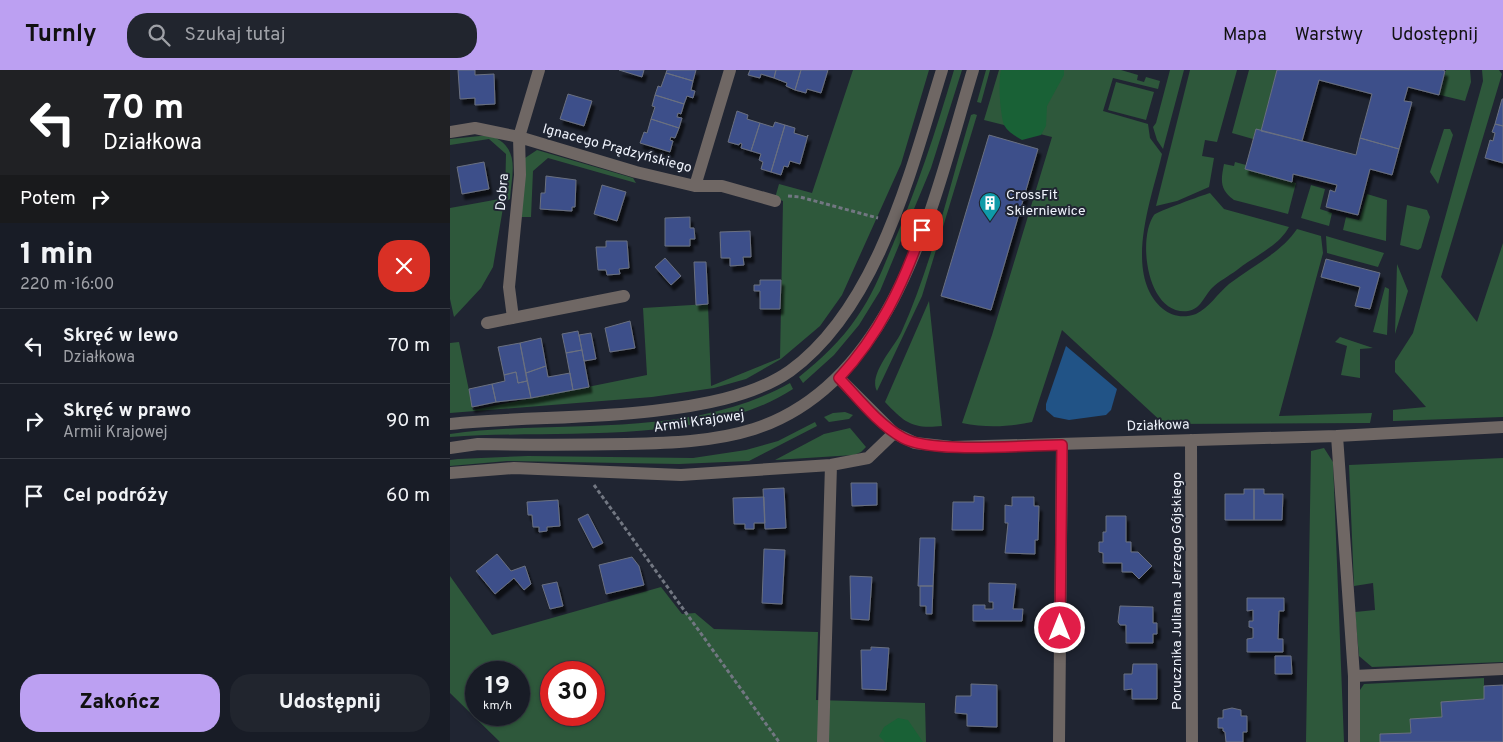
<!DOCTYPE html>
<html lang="pl">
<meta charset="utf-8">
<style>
body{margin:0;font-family:Overpass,sans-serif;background:#21252e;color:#f1f3f6;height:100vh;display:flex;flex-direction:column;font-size:19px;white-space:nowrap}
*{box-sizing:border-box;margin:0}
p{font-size:16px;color:#9fa1a7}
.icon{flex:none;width:28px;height:28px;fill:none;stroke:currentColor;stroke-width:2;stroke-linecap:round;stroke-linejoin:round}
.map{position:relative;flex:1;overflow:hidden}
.sheet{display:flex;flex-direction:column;background:#181c26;width:450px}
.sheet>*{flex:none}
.guide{background:#202124;color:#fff;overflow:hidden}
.speed{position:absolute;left:15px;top:591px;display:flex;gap:10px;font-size:25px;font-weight:700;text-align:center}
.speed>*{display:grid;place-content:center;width:65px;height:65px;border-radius:50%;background:#181c26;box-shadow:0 1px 4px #0004,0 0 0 1px #363a43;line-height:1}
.speed small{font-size:12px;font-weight:400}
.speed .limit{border:8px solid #d22;background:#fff;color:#111}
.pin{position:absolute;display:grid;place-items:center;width:42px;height:42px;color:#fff;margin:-21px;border-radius:10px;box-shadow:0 2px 8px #0006}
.me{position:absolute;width:55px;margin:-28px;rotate:0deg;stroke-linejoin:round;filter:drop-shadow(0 0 4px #0008)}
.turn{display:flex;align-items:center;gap:18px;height:105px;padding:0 20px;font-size:22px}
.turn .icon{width:65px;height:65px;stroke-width:2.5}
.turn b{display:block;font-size:35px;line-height:42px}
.then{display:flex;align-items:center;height:48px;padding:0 20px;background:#0003;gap:10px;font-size:19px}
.round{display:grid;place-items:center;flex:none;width:52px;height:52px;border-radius:20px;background:#21252e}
.headline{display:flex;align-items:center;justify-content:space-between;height:85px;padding:0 20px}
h1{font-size:30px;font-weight:800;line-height:38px}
.cta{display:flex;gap:10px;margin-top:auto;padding:10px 20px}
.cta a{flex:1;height:58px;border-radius:20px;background:#bca0f2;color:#111;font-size:20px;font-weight:800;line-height:58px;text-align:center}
.cta a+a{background:#21252e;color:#f1f3f6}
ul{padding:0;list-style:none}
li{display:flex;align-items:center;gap:15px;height:75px;padding:0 20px;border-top:1px solid #363a43}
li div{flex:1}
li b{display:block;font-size:19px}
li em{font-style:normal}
header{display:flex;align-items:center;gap:30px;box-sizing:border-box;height:70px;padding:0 25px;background:#bca0f2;color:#111}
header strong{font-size:24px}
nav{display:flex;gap:28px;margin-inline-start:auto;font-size:18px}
.search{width:350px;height:45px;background:#21252e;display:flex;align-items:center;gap:12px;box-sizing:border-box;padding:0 18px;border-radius:20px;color:#9fa1a7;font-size:19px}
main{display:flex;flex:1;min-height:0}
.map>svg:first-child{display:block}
.green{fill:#2e583b;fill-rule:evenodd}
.forest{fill:#196136}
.water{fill:#215386}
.building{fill:#3d4f8a;stroke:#6a7080;filter:url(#shadow)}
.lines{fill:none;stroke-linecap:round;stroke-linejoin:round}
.path{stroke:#727782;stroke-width:3;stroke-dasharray:4 2.5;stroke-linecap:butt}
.minor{stroke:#6f6764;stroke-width:12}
.route-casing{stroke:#92132f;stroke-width:12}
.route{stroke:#e11d48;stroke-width:9}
.labels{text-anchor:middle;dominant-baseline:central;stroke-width:4;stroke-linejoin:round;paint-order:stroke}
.street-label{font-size:14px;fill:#f0f4fd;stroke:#202532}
.poi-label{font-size:14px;fill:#f0f4fd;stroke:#202532;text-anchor:start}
</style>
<header>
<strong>Turnly</strong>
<div class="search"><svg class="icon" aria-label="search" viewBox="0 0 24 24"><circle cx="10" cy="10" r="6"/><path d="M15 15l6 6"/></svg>Szukaj tutaj</div>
<nav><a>Mapa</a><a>Warstwy</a><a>Udostępnij</a></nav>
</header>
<main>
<section class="sheet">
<div class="guide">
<div class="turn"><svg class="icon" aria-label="left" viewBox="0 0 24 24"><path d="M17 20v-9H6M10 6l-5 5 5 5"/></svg><div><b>70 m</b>Działkowa</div></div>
<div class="then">Potem<svg class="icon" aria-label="right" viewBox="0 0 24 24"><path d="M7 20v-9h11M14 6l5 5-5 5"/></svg></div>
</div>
<div class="headline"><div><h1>1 min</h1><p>220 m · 16:00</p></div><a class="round" style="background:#d93025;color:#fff"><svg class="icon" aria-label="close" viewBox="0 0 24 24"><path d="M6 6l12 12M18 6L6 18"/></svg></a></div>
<ul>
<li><svg class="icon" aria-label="left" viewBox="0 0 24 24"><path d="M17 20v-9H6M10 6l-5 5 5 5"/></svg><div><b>Skręć w lewo</b><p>Działkowa</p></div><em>70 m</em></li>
<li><svg class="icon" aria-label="right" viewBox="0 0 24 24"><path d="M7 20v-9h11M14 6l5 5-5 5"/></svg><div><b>Skręć w prawo</b><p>Armii Krajowej</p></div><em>90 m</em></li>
<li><svg class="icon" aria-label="arrive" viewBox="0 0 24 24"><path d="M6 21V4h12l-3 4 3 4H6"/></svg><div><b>Cel podróży</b></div><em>60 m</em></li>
</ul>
<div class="cta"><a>Zakończ</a><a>Udostępnij</a></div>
</section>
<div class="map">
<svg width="1053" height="672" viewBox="0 0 1053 672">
<defs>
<filter id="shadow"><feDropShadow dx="3" dy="5.5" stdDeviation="1" flood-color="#0009"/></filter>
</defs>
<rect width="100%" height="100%" fill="#202532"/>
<!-- green -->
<path class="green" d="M403 0H479L451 94 392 225 370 256 331 289 296 309 264 318 202 327 0 343V273L9 272 23 340 197 305 193 238 258 234 261 316 330 288 333 131 325 128 329 114 362 123Z
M504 0H512L481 98 430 221 409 255 384 285 353 313 349 307C371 289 391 271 407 247 422 226 431 203 441 179 466 121 486 61 504 0Z
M536 0H540L531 33 527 32Z
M549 0H671L688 5 687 10 694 12 696 7 710 11 708 19 663 8 653 41 698 54 700 68 712 84C702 128 672 204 713 239 723 247 734 248 746 244 759 238 768 223 779 214 802 196 831 183 847 159L871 166 873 183 829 346 922 343 920 353 714 354 612 260 582 352C558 357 536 358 512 353L542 265 602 67 534 50Z
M720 0H734L713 79 707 70 703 57 706 53Z
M740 0H787L767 72 755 70 752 86 764 88 759 117 727 131 706 136Z
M799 0H827L811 61 806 59 803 69 782 63Z
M996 0H1020L1021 12 1015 31 990 25Z
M1032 0H1049L1052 4 991 207 1027 252 1053 173V347L943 351V340L976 337 945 302V291L963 263 1033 11Z
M666 12 704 22 696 50 658 40Z
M524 44 527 45 472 226 427 321C418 305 444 277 451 263 482 194 499 118 521 45Z
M994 59H1000L1003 65 988 114 980 102Z
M40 65C71 78 62 101 60 129L54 132 43 197 31 218 4 247 0 229V138L55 128 56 84 39 69 0 75V69Z
M87 80 183 108 186 113 98 88 83 101 81 147H71L75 88Z
M785 92 796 95 795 99 846 113 838 144 784 130C769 119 771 110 774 94L784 96Z
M861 115 875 119 870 139 882 143 879 156 851 148Z
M760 123 774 139 839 157C828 177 804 186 787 200 779 206 769 211 762 218 754 226 751 239 738 241 697 246 687 169 704 145 706 142 753 125 760 123Z
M917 124 937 130 936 171 893 160 896 147 909 150Z
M957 135 977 140 980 147 971 178 968 180 950 175Z
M876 166 934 183 928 197 877 183Z
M947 194 958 221 945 264Z
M935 217 939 219 937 265 923 262Z
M479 231 492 356C462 359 455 353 435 332Z
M890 267 923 278 910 279V308L891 305 897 276 885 272Z
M340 313 343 319C255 377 102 359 0 367V364C114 348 235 371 340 313Z
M395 342 403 345 399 349 379 352 374 347 383 343Z
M365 352 367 356 299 391 229 394 57 391 0 396V390L8 389 78 386 243 388 296 380 328 371Z
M400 358 416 377 411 382 404 385 325 390 374 364Z
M874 378 883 392 894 672H856L861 381Z
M1053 388V592L922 597 909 586 905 542 925 540 923 513 904 516 899 395Z
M0 506 42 565 211 517 232 544 245 543 264 559 368 562 366 630 475 633 476 672H50L0 623ZM26 602H69V645H26ZM101 602H144V645H101Z
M1034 608V629L991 632 992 647 960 649 961 663 930 664V672H909L908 623 914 614Z"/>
<!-- forest -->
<path class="forest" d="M551 0H614V5L597 36 596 56 591 65 572 70C565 66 558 62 554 55 550 43 548 12 551 0Z
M448 648 458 650 473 672H435L429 666 434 657Z"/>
<!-- water -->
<path class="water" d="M616 276 667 319 661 340 656 345 619 350 604 347 596 340V334Z"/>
<!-- building -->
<path class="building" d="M8 0H25V5L44 4 45 34 25 35V28L10 29Z
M169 0H194L192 7Z
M217 0H246L243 11 216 3Z
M300 0H326L324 8 311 4 310 8 298 5Z
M326 0H351L345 20 336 16 337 13 324 8Z
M351 0H378L371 23 357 19 356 23 345 20Z
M827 0H992L995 1 989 25 958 17 954 31 962 32 949 79 910 68 922 24 869 10 852 71 811 61Z
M216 3 243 11 241 20 245 21 243 28 237 26 234 34 205 25 208 16 211 17Z
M118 24 142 31 134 56 110 49Z
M205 25 234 34 231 44 228 43 227 47 232 48 229 58 201 49 205 37 202 36Z
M1052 29H1053V56L1045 54Z
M287 41 298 45 297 49 310 53 301 81 291 78 292 74 290 73 289 75 278 72Z
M201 49 229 58 225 68 221 67 220 70 223 71 220 82 190 73 194 62 197 63Z
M325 52 335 55 321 102 311 99 313 92 309 90 311 84 301 81 310 53 323 57Z
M1045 54 1053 56V93L1035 88 1040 70 1043 71 1045 63 1042 62Z
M335 55 345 58 344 63 357 67 358 65 350 94 340 91 338 97 334 96 331 105 321 102Z
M806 59 906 85 910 68 949 79 942 105 920 99 908 145 876 137 880 120 885 122 887 115 843 104 842 112 795 99Z
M539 65 588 79 541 240 491 226Z
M34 92 39 119 12 124 7 97Z
M96 106 126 110 125 137H122V141L90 139 91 123H95Z
M152 115 176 122 167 151 144 144Z
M240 147V158H244L245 169H240V176H215V148Z
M300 161 301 187H293L294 195 280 196V188H271L270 162Z
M156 171H177L179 198 169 199 170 204 157 205 156 200H148L146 177H156Z
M215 188 231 206 221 215 205 197Z
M876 189 930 203 920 239 905 236 910 217 871 207Z
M244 192H256L258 234 246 235Z
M310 210H331L330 239H310V221H304V215H310Z
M180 251 185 278 160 282 155 258Z
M128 261 132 280 116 283 112 264Z
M141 263 146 289 134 291 129 265Z
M91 268 96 296 76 303 70 273Z
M70 273 77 311 68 313 66 302 54 305 48 277Z
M132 280 139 317 123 320 116 283Z
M96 296 98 307 120 303 123 320 81 328 76 303Z
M66 302 68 313 77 311 81 328 46 332 42 314 55 311 54 305Z
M42 314 46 332 22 337 19 319Z
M401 413H427V435L402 436Z
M334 418 336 458 315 459 313 419Z
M794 419H804V450H775V424H794Z
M804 419H814V424H833L832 450H804Z
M524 426 534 427 533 460H502L503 432H524Z
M314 427 315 453H304V459H295V454H284L283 428Z
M562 427H584V436H589L588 470H585V484L555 483 558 453H555V435L562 436Z
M108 430 110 456 97 457V461L89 462V457H83L82 445H78L77 432Z
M138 444 153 473 143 478 128 449Z
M656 446H676V472H681V482H688L702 496 689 509 682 502H672V493H653V483L649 482V472H653V462H656Z
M470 468H485L483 516H468Z
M314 479 335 480 332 534 312 533Z
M47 484 61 501 75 496 81 514 74 520 64 508 45 524 26 501Z
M182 487 189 496 194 515 156 524 149 495Z
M400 506 422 507 419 550 401 549Z
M107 512 113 536 100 539 92 515Z
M539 513 566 514 563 539H573L572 551H523V535H535V539H543V532H539Z
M470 516H483L482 544H476V536H470Z
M797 528H834V541H829L828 569H833V582H797V569L803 568V558L799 557V551H803V540L797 541Z
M670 536 703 537V553H707V564H703V573H676V555H670L668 552Z
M421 577 439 578 436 620 412 619 411 580H421Z
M825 586H841L842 604H825Z
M683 594H707V629H682V619L674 620V604H682Z
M521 614 547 615V657L517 656V644L505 643 506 626H521Z
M1053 615V672H930V664L961 663 960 649 992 647 991 632 1034 629V616Z
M782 638 791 640V646H797V662H793V672H776L775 662 773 661V658H768V648H773V640Z"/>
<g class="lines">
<!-- path -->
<path class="path" d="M338 126 350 127 428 148
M144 415 329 672"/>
<!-- minor -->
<path class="minor" d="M0 62 25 58 69 67 186 102 245 116H272L325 131
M245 116 280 0
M63 248 59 217 70 105 69 67 89 0
M37 253 174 226
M389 308 444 363 465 373 502 377 887 366 1053 357
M0 354C67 347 136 349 203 341 247 336 303 327 340 301 428 237 461 100 492 0
M887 366 904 606 1053 599
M741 370 742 672
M0 378 28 374C77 375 127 375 176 374 218 373 263 372 304 359 448 312 484 128 523 0
M0 403 64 398 231 405 381 395 418 388 444 363
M904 606V672
M373 672 381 395
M609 672 612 375"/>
</g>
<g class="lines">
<!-- route casing -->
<g class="route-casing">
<path id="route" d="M472 160C453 215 429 265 389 308 408 328 428 354 453 368 482 384 575 375 612 375L610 558"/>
</g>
<!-- route -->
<use href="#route" class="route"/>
</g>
<!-- icons -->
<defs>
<g id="building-pin" transform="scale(1.125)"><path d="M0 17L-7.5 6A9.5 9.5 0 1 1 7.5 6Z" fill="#0f9aa8" stroke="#202532"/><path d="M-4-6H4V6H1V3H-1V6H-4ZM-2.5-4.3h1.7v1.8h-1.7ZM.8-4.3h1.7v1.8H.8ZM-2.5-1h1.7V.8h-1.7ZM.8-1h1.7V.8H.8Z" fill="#fff"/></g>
</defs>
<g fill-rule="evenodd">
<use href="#building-pin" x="540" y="133"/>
</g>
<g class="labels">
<!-- street labels -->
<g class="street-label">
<text transform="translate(167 79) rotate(15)">Ignacego Prądzyńskiego</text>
<text transform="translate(53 122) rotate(-85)">Dobra</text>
<text transform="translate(249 352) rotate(-8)">Armii Krajowej</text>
<text transform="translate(708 356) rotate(-2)">Działkowa</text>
<text transform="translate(727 521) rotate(-90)">Porucznika Juliana Jerzego Gójskiego</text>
</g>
<!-- poi labels -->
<g class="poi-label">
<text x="556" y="125">CrossFit<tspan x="556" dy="16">Skierniewice</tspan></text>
</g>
</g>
</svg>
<div class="speed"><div>19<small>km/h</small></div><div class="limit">30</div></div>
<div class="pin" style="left:472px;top:160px;background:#d93025"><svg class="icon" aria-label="arrive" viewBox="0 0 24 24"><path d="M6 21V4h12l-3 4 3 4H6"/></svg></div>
<svg class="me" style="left:610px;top:558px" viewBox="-20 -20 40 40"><circle r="17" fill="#e11d48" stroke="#fff" stroke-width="3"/><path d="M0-11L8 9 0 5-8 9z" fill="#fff"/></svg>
</div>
</main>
